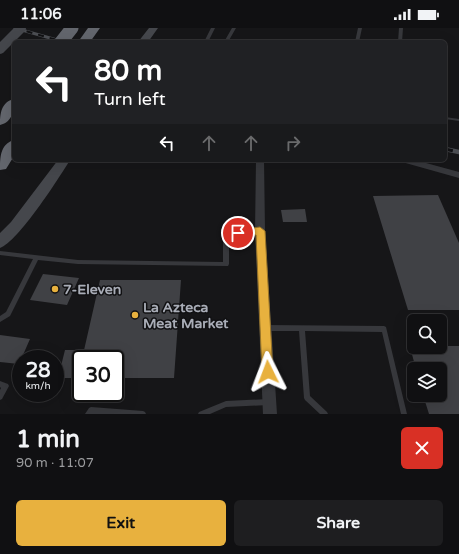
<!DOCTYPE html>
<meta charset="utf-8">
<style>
body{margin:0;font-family:"Varela Round",sans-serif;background:#1e1e20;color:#f1f3f6;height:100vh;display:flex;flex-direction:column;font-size:15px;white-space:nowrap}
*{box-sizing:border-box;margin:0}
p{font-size:13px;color:#9c9d9f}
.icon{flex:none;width:22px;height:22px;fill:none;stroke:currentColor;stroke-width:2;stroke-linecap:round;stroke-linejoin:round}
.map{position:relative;height:386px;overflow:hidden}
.details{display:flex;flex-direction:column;background:#101012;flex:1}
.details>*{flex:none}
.guide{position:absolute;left:12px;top:12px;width:435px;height:122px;border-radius:6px;box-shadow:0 4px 16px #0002,0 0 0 1px #303032;background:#202124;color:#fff;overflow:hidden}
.fabs{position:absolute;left:407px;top:286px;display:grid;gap:8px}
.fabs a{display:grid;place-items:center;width:40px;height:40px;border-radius:6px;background:#101012;box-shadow:0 4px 16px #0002,0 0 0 1px #303032;font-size:20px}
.speed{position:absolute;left:12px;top:322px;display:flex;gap:8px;font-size:20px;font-weight:700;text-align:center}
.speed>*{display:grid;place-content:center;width:52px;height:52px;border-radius:50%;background:#101012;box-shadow:0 4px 16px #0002,0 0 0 1px #303032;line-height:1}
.speed small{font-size:10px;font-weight:400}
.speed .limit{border:2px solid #111;border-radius:6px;background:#fff;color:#111}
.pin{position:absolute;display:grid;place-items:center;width:34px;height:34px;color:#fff;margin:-17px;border:2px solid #fff;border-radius:50%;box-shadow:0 1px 4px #0007}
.me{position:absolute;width:44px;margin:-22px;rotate:357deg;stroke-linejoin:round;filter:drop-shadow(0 0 3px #0008)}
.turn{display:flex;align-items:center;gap:14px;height:84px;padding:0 16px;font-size:18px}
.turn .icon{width:52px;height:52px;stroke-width:2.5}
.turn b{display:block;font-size:28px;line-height:34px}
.lanes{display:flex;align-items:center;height:38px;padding:0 16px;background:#0003;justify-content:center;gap:20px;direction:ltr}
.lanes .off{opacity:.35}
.round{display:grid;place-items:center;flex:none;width:42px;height:42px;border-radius:6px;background:#1e1e20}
.head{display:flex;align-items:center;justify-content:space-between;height:68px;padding:0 16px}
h1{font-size:24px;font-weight:700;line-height:30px}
.action{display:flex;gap:8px;margin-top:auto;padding:8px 16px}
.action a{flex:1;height:46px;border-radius:6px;background:#e8b13e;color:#111;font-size:16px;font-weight:700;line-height:46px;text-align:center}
.action a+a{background:#1e1e20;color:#f1f3f6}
.status{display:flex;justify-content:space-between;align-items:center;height:28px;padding:0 20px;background:#101012;direction:ltr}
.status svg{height:11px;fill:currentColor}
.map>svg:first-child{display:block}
.building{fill:#404145}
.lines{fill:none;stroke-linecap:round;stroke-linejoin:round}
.service{fill:#37383c;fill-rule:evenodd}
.minor{fill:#37383c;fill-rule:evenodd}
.secondary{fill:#45474c;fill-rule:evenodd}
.motorway{fill:#63666d;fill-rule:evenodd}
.rail-far1-casing{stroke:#4c4e53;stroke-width:3}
.rail-casing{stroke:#4c4e53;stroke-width:4.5}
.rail-far1{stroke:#111113;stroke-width:2;stroke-dasharray:6;stroke-linecap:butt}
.rail{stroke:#111113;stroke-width:3;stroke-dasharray:8;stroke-linecap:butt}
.secondary-bridge{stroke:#45474c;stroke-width:10}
.motorway-bridge{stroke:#63666d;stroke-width:13}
.route{fill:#e8b13e;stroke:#977328}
.poi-dot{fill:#e8b13e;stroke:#111113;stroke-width:1.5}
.labels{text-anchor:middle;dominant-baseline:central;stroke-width:3;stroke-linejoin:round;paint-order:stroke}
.poi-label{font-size:14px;font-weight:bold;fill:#a9adb7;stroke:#111113;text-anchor:start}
</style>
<div class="status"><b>11:06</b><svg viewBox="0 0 49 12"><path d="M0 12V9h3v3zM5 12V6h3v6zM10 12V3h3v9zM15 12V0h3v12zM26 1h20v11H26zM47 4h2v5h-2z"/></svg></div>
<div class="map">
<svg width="459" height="386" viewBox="0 0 459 386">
<rect width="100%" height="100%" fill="#161618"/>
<!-- building -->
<path class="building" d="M438 167 459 215V282H408L373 168Z
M305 181 307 194H283L281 182Z
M43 246 79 250 67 277 30 272Z
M100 252H181L174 350H115V331H82Z
M0 307 30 311 19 336 0 334Z
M440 318H459V386H429L423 367H440V341H416L410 319H440Z
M65 322H81V350H58Z"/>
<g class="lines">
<!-- service -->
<path class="service" d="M211 0H215L208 14H204Z
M232 0H236L228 14H224Z
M358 0H362L359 14H355Z
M399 0H403L402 14H398Z
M445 89 459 91V93L445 91Z
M260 201 262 202 263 203 262 204 260 205 229 208V236L228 238H226L78 236 38 232 10 288 0 294V288L6 284 33 231 0 227V223L78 232 223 234V206L224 205Z
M265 297 384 298 386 299 407 386H401L382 304 305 303 310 368 327 384 328 386H320L305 372 304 370 299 303H265L263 302 262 300 263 298Z
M0 353 8 356 9 358 2 371 0 372V362L1 360 0 359Z
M268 371 270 372 271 374 270 376 268 377 226 379 210 386H198L199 384 226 373Z
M91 379 143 383 145 384 146 386H85L89 380Z"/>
<!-- minor -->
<path class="minor" d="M256 132H264L265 203 277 386H263L255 203Z
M401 132H415L459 144V150L402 134Z"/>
<!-- secondary -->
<path class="secondary" d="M149 0H158L148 14H138Z
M58 132H70C59 150 18 214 0 220V205L11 194Z"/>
<!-- motorway -->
<path class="motorway" d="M88 0H100L90 14H78Z
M14 71C14 82 13 94 0 97 0 86 1 74 14 71Z
M14 112V128L6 141 0 142C0 130 0 116 14 112Z"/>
<!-- rail-far1 casing -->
<g class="rail-far1-casing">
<path id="rail-far1" d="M15 0 64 14"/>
</g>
<!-- rail casing -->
<g class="rail-casing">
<path id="rail" d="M445 121 459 124"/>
</g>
<!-- rail-far1 -->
<use href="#rail-far1" class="rail-far1"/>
<!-- rail -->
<use href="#rail" class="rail"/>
<!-- secondary-bridge -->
<path class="secondary-bridge" d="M0 21 21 0"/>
<!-- motorway-bridge -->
<path class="motorway-bridge" d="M61 14 72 0"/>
</g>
<!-- route -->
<path class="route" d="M260 199 265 203 273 344 272 348 268 350 263 348 262 344 256 207 238 208 233 205 238 202Z"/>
<!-- markers -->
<g class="poi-dot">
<circle cx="55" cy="261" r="4"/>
<circle cx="135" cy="287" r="4"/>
</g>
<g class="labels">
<!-- poi labels -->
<g class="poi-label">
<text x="63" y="261">7-Eleven</text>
<text x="143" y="279">La Azteca<tspan x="143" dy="16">Meat Market</tspan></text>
</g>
</g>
</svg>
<div class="fabs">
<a><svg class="icon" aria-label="search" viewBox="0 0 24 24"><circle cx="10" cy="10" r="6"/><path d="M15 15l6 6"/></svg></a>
<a><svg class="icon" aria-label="layers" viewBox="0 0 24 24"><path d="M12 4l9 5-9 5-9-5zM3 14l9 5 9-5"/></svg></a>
</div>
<div class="speed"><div>28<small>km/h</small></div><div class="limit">30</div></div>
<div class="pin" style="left:238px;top:205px;background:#d93025"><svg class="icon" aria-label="arrive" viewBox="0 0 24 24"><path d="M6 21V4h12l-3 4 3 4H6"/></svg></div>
<svg class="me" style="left:268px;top:344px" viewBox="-20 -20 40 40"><path d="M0-17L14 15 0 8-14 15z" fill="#e8b13e" stroke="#fff" stroke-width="4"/></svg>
<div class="guide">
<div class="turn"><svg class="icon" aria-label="left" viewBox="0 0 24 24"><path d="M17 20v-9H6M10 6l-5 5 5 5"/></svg><div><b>80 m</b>Turn left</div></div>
<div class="lanes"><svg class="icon" aria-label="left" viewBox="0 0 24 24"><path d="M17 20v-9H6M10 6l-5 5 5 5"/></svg><svg class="icon off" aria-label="ahead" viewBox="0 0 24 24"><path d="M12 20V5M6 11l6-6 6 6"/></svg><svg class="icon off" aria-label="ahead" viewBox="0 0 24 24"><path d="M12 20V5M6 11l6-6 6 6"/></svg><svg class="icon off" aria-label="right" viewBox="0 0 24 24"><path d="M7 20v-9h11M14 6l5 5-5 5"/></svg></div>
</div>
</div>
<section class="details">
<div class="head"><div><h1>1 min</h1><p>90 m · 11:07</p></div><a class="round" style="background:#d93025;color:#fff"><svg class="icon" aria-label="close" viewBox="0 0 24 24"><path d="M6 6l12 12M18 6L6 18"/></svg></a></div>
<div class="action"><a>Exit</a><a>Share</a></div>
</section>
